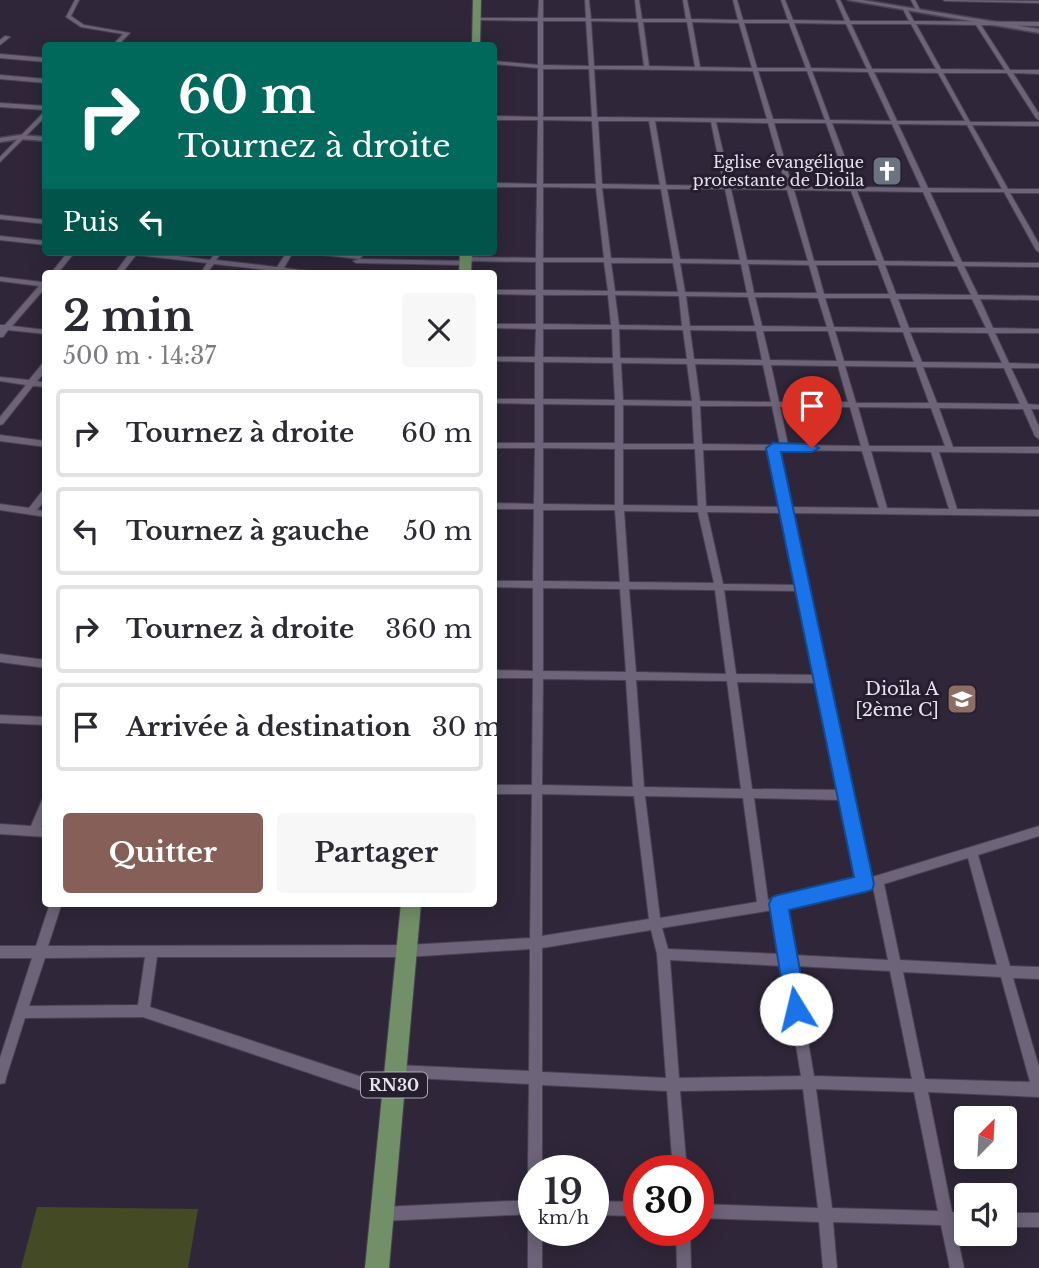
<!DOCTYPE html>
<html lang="fr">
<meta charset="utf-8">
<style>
body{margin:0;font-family:"Libre Baskerville",serif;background:#f7f7f7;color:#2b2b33;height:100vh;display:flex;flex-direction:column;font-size:26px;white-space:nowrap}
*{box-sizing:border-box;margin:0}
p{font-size:23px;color:#7c7c81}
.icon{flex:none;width:38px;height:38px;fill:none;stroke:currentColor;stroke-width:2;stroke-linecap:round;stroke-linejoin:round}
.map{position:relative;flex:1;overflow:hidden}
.details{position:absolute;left:42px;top:270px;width:455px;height:637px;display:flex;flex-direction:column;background:#fff;border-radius:7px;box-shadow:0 4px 18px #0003}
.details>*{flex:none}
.top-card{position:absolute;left:42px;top:42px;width:455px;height:214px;border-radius:7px;box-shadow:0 4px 18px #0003;background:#00695c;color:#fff;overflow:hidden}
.needle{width:46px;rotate:24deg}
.fabs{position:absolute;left:954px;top:1106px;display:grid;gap:14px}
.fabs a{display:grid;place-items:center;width:63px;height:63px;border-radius:7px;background:#fff;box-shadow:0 4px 18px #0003;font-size:35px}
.speed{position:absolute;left:518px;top:1155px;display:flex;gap:14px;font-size:35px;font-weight:700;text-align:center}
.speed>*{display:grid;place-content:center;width:91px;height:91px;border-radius:50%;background:#fff;box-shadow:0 4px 18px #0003;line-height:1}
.speed small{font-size:18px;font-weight:400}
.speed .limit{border:10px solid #d22;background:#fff;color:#111}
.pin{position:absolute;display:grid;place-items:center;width:60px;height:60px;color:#fff;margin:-72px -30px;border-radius:50% 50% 50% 0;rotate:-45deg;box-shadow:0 0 7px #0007}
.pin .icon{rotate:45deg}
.me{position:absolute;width:77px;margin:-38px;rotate:351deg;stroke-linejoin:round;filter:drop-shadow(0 0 5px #0008)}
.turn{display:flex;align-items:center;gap:24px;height:147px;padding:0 21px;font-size:32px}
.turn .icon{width:91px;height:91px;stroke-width:2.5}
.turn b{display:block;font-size:49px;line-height:60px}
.then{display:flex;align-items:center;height:66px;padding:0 21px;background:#0003;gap:14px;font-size:26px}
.round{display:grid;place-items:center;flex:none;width:74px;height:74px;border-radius:7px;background:#f7f7f7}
.headline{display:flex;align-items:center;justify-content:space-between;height:119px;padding:0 21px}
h1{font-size:42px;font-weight:700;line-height:52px}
.action{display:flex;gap:14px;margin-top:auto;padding:14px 21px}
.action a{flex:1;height:80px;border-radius:7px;background:#855f58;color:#fff;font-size:28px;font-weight:700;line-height:80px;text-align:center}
.action a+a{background:#f7f7f7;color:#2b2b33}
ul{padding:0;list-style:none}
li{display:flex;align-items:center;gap:21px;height:88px;margin:0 14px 10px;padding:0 7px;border:4px solid #e1e1e2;border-radius:7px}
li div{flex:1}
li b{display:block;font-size:26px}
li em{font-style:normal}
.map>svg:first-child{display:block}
.green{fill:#434a24}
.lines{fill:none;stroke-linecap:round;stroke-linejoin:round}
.minor-casing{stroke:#494251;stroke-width:2}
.tertiary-casing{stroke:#494251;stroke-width:3}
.primary-casing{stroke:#494251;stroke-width:2}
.minor{fill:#6d6479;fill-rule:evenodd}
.tertiary{fill:#6d6479;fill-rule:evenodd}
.primary{fill:#719068;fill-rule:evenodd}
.route{fill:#1a73e8;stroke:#114b97;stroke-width:2}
.labels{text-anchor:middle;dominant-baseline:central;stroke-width:6;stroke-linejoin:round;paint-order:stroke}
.far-poi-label{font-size:16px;fill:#e7e2ee;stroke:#251e2f;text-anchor:end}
.shield{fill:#251e2f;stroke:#ada7b5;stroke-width:2}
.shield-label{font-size:16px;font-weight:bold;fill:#e7e2ee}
.poi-label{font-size:18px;fill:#e7e2ee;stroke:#251e2f;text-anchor:end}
</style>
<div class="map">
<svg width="1039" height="1268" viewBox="0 0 1039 1268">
<rect width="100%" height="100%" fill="#2f2739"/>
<!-- green -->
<path class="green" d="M37 1207 198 1209 188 1268H21Z"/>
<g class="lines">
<!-- minor casing -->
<g class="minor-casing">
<path id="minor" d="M75 0H79L71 16 84 25 130 33 117 46H112L123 34 81 27 66 17Z
M539 0H543V18H586L585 0H589L591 19H637L635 0H639L642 19H686L683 0H687L691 19 738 20 733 0H737L743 20H788L781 0H785L793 20 845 21 836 0H840L850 21H909L903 9 905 8 907 9 914 21 1039 22V26L981 25 1010 70H1039V74L1013 73 1039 114V120L1036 118 1007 73H943L970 122H1039V126L972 125 1008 189H1039V193H1010L1039 244V252L1036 250 1004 192H930L962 262 1039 263V267L964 266 978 295 1039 296V300L980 299 993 328 1039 329V333H995L1009 363 1039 364V368H1011L1028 404 1039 405V409H1031L1039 427V439L1035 436 1023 409 939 408 953 447H1039V453L939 452 957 509 1039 510V516L791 513 869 878 1039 826V836L978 855 1010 966 1039 967V979L1013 978 1039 1067V1097L928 1092 952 1212H966V1226H955L964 1268H950L941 1225 833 1222 837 1268H823L819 1222 698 1218V1204L818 1208 803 1089 680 1091 687 1171H673L667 1091 542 1085V1171H534V1177L530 1176 528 1171 529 1084 396 1077 391 1076 390 1071 391 1066 396 1065 529 1071 530 949 407 957H157L150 1007 392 1087 397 1089 399 1094 397 1099 392 1101 143 1017 25 1018 6 1078 5 1083 0 1084V1058L32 958H0V946H36L50 903H62L48 946 407 945 530 938 532 794H494V785H532L533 678H494V670L533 671V588L494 587V581H533L534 509H494V503L534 504 535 448H494V443H535V404L494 403V399H535V362L494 361V357H535L536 329 494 328V324H536V295L494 294V290H536V262L466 261 469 263 466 265 356 263 353 261 359 259 314 254 311 252H332L361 256 362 257 359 259 466 261 463 259 466 257 536 258 537 187H494V183L537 184 538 120H494V116L538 117V68L494 64V61L538 65V21L478 20 476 19 478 18H538ZM543 21H586L589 66 543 65ZM591 21 638 22 644 66H594ZM643 22H687L695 67 649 66ZM692 22 739 23 752 68 700 67ZM744 23H789L806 68H757ZM794 23 846 24 867 69 811 68ZM851 24H911L936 69H872ZM916 24 976 25 1005 70 941 69ZM543 69H589L592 117H543ZM594 69 753 71 767 119 597 117ZM758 71H807L825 120 773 119ZM812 71 868 72 891 121 830 120ZM874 72 938 73 965 121H897ZM543 120 592 121 596 184H543ZM598 121H649L660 185 602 184ZM655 121 711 122 724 186 666 185ZM716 122 768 123 786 186H731ZM774 123H826L849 187 792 186ZM832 123 892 124 921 188 856 187ZM898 124 967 125 1002 189 928 188ZM543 187 596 188 604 258H543ZM602 188 661 189 673 259 611 258ZM667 189H725L740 260 680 259ZM731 189 787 190 808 261 747 260ZM794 190 851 191 877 261H814ZM857 191 923 192 955 262 884 261ZM543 262H604L608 291 543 290ZM611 263H673L678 292 615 291ZM680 263 741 264 747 293 685 292ZM748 264 809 265 817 293H754ZM816 265H878L889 294H824ZM885 265 957 266 971 295 896 294ZM543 295H608L611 325 543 324ZM615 295 679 296 682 326 619 325ZM686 296 748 297 755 326H690ZM755 297 818 298 827 327 762 326ZM825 298H890L901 328 834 327ZM898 299H972L986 328H909ZM543 329H612L613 358 543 357ZM619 329 683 330 687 359 620 358ZM690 330 756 331 762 360 694 359ZM763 331H828L837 361 770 360ZM835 331 903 332 914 362 844 361ZM910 332 988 333 1002 363 922 362ZM543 362 613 363 615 400 543 399ZM621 363 687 364 692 401 623 400ZM695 364 763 365 771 402 700 401ZM771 365 838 366 848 402H779ZM845 366 916 367 929 403H856ZM923 367 1004 368 1020 404 937 403ZM543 404 615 405V443H543ZM623 405 692 406 694 444H623ZM700 406H772L780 445 702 444ZM780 407H850L861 446 788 445ZM858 407 931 408 945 446H869ZM543 448 615 449V505L543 504ZM623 449H695L698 506 623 505ZM703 450H769L781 507 706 506ZM778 450 862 451 879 508 790 507ZM871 451 931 452 949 509 887 508ZM543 510H615L620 582 543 581ZM624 511 698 512 714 583 629 582ZM707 512 782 513 797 585 723 584ZM543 588 620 589 626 672 543 671ZM629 589 715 590 726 674 636 672ZM724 590 799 591 816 675 736 674ZM543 679 626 680 633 787 542 785ZM636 680 727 681 741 789 644 787ZM737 682 818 683 840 790 752 789ZM542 794 634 796 649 919 542 936ZM645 796 743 798 757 902 660 918ZM754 798 842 800 858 880 768 900ZM968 858 997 965 900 960 884 884ZM873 887 888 960 793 955 785 908ZM773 910 781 954 668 949 662 928ZM651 930 657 954 666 1078 542 1072V948ZM145 957 138 1005 29 1006 45 958ZM670 960 783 966 801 1076 679 1078ZM795 966 890 971 912 1079 814 1076ZM903 972 1001 977 1030 1082 925 1079ZM816 1089 914 1092 938 1211 832 1208Z
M911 0H915L921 12H917Z
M943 0 1039 1V3L945 1Z
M5 36 10 37 0 45V40Z
M0 54 46 58V62L0 58Z
M0 75 46 79V83L0 79Z
M0 103 46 106V110L0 107Z
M46 110V116L0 162V157Z
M0 215 46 220V224L0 219Z
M0 236 46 241V245L0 240Z
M68 252H75L58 273H51Z
M123 252H144L210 260 216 252H222L216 260 277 267 287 252H293L284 268 309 271 312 273H274L275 271 214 264 207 273H201L207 263 136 255 122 273H115L129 254Z
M0 277 42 282 46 280V287L12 326 46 330V334L8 330 3 337H0V325H5L39 286 0 281Z
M43 363H46V371L37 381 46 383V387L33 386 3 424 0 425V417L26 385 0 381V377L29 380Z
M0 435 46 441V447L0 441Z
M46 489V499L37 510 46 511V517L0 510V504L29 508 43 490Z
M0 654 46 660V668L0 662Z
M0 715 46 717V725L0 723Z
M46 799V817L41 827H46V837L0 834V824L31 826 42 800Z
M534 1200V1214L382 1221 377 1219 375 1214 377 1209 382 1207Z
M593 1201 639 1202V1216L593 1215Z
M1004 1213H1039V1227H1004Z
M534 1223V1230H542V1268H528V1230L530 1225Z
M676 1230H690L691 1268H677Z"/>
</g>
<!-- tertiary casing -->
<g class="tertiary-casing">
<path id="tertiary" d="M848 0H862L1039 29V33Z
M20 135 46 137V141L20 139 0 142V138Z"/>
</g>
<!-- primary casing -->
<g class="primary-casing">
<path id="primary" d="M473 0H481L480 46H472Z
M460 252H472L471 273H459Z
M401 903H421L389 1268H365Z"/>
</g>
<!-- minor -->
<use href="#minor" class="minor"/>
<!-- tertiary -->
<use href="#tertiary" class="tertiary"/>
<!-- primary -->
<use href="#primary" class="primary"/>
</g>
<!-- route -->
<path class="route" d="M773 443 812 444 819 448 812 452H781L874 884 872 890 865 892 789 910 807 1009 804 1016 796 1019 789 1016 786 1009 769 904 772 897 778 895 854 877 766 448Z"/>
<!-- icons -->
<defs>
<g id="church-square" transform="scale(1.575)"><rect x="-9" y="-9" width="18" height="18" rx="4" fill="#6b7280" stroke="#251e2f"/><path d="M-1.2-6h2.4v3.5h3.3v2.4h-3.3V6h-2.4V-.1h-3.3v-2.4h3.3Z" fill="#fff"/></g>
<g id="school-square" transform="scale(1.575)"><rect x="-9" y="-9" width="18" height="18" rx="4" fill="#8d6e63" stroke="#251e2f"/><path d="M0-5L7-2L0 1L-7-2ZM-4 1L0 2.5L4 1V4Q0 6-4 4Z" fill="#fff"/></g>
</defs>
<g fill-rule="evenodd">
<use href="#church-square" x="887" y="171"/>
<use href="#school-square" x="962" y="699"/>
</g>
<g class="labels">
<!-- far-poi labels -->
<g class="far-poi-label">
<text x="864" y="162">Eglise évangélique<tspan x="864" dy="18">protestante de Dioila</tspan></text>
</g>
<!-- shield labels -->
<rect class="shield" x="361" y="1072.5" width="66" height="25" rx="5"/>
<g class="shield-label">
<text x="394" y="1085">RN30</text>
</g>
<!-- poi labels -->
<g class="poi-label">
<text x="939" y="689">Dioïla A<tspan x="939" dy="21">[2ème C]</tspan></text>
</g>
</g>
</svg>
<div class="fabs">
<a><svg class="needle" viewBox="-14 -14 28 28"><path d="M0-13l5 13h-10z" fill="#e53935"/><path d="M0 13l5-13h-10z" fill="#7c7c81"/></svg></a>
<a><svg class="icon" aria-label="sound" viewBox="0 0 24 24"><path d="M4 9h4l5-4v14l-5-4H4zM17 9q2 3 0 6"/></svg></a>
</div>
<div class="speed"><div>19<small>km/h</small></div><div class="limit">30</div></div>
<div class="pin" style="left:812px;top:448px;background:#d93025"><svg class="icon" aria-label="arrive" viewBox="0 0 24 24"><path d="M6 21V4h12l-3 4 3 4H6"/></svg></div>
<svg class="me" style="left:796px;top:1009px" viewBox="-20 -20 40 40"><circle r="19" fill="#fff"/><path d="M0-13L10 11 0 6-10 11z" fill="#1a73e8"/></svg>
<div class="top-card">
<div class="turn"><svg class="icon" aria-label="right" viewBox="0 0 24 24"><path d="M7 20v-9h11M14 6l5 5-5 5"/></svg><div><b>60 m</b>Tournez à droite</div></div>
<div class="then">Puis<svg class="icon" aria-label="left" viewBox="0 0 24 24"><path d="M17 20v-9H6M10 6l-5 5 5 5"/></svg></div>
</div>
<section class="details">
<div class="headline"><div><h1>2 min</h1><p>500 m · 14:37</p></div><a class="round"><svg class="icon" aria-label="close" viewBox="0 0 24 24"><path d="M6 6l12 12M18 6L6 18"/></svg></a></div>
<ul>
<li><svg class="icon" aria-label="right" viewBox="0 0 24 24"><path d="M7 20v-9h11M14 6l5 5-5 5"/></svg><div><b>Tournez à droite</b></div><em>60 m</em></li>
<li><svg class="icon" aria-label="left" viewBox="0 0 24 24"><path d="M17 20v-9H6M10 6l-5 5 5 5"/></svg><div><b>Tournez à gauche</b></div><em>50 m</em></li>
<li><svg class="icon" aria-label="right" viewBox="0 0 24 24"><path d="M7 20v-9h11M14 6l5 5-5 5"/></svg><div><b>Tournez à droite</b></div><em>360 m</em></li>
<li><svg class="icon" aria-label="arrive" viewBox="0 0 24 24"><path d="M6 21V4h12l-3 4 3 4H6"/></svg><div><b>Arrivée à destination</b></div><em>30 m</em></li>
</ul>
<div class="action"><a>Quitter</a><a>Partager</a></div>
</section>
</div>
